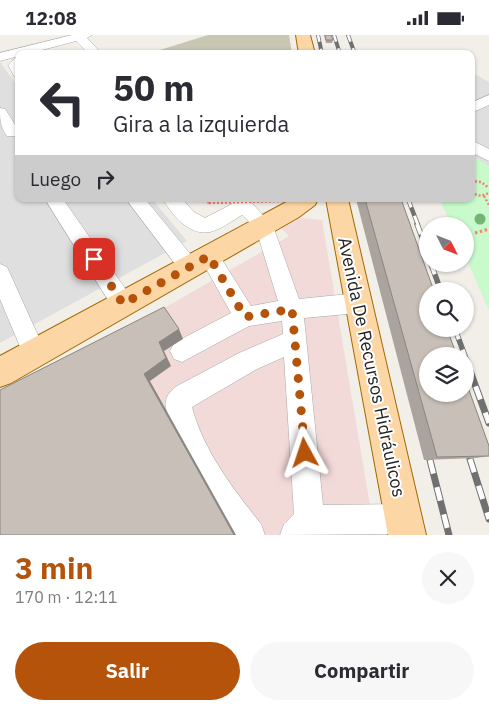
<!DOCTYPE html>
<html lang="es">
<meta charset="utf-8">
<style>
body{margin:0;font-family:"IBM Plex Sans",sans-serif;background:#f7f7f7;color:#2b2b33;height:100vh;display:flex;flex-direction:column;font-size:19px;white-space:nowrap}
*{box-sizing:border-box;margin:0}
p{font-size:16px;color:#7c7c81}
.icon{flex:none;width:28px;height:28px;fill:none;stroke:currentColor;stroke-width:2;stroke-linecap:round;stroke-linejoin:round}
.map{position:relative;height:500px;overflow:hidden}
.side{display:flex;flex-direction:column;background:#fff;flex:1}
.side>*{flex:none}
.guide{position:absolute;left:15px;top:15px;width:460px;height:152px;border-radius:10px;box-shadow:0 1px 4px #0004;background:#fff;color:#2b2b33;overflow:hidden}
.needle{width:32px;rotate:132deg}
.tools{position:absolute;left:419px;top:182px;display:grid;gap:10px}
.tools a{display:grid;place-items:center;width:55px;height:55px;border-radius:50%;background:#fff;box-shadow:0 1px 4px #0004;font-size:25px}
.pin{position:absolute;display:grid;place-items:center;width:42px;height:42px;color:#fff;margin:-21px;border-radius:10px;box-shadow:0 2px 8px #0006}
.me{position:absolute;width:55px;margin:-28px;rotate:355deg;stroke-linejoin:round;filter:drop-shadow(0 0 4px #0008)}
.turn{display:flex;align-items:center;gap:18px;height:105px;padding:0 15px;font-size:22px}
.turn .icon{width:65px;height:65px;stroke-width:2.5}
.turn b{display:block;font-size:35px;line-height:42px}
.then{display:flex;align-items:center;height:48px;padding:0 15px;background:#0003;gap:10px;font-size:19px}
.round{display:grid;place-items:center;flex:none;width:52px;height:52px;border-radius:26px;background:#f7f7f7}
.overview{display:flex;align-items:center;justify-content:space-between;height:85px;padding:0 15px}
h1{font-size:30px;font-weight:800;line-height:38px;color:#b45309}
.button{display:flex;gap:10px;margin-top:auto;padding:10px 15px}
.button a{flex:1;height:58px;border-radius:30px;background:#b45309;color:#fff;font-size:20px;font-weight:800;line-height:58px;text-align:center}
.button a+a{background:#f7f7f7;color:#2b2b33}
.status{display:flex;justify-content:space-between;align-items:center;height:35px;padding:0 25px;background:#fff;direction:ltr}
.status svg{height:14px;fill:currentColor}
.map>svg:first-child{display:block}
.residential{fill:#e0dfdf}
.commercial{fill:#f2dad9}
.construction{fill:#c7c7b4}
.park{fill:#c8facc}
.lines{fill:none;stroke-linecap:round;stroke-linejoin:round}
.minor-casing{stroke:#a9a9a9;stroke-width:1}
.major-casing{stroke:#a06b00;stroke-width:2}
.path-far1{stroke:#fa8072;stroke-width:2.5;stroke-dasharray:2 2;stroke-linecap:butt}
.path{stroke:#fa8072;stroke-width:3;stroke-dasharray:2.5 2.5;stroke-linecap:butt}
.minor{fill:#fff;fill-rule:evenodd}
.major{fill:#fcd6a4;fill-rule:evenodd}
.rail-far3-casing{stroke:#707070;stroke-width:4}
.rail-far2-casing{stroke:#707070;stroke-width:4.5}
.rail-far1-casing{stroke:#707070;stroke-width:5.5}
.rail-casing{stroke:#707070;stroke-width:7}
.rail-far3{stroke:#fff;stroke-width:2.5;stroke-dasharray:7;stroke-linecap:butt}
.rail-far2{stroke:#fff;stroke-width:3;stroke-dasharray:9;stroke-linecap:butt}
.rail-far1{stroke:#fff;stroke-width:4;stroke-dasharray:11;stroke-linecap:butt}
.rail{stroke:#fff;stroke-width:5;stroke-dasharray:14;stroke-linecap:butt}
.path-bridge{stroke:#fa8072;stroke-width:2.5;stroke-dasharray:2 2;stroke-linecap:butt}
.tree{fill:#74b475}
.wall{fill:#aba49e}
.shaded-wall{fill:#8b8681}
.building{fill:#c7bfb8;stroke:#8b8681}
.route{stroke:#b45309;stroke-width:9;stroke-dasharray:0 16.2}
.labels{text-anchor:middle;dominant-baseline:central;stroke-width:4;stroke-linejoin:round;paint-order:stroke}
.street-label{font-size:18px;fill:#222;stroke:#fff}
</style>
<div class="status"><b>12:08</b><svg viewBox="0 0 49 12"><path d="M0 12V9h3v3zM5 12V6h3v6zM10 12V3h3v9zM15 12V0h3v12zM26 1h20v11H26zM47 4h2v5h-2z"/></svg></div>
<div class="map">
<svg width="489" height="500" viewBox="0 0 489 500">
<rect width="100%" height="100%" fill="#f2efe9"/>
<!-- residential -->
<path class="residential" d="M0 27 19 53V164H152L187 206 0 308Z
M471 37 489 47V275L465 220V191H452L440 164H471Z"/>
<!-- commercial -->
<path class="commercial" d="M299 183 322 185 375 500H0V368L289 201 280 192Z"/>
<!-- construction -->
<path class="construction" d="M208 0H289L292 19H147Z"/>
<!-- park -->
<path class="park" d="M471 119 489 131V275L465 220V191H452L440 164H471Z"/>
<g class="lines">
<!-- minor casing -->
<g class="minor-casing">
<path id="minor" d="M72 0H92L87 3 102 19H89L76 6 27 19H19V21L0 26V18Z
M19 22V42L14 41 8 30 15 23Z
M489 60V70L471 78V68Z
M0 73 5 74 7 77 19 96 17 101H7C0 91 0 84 0 73Z
M471 105 489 114V126L471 117Z
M45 164H63L131 262 134 269 131 276 123 279 115 276Z
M126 164H145L196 226 199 232 196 238 189 240 182 238Z
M163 164H182L194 177 205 183 232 169 228 164H248L273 191 299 264 358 258 366 261 369 268 366 275 358 278 304 283 323 470 404 469 415 473 419 484 415 495 404 499 280 500 284 489 294 479 284 322 257 334 192 372C203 415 234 455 261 489L265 500H231C208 467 189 433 174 395 171 387 164 375 166 366 167 359 172 355 177 351L239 318 283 299 282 286 249 291 182 327 174 324 170 316 174 308 231 278 199 221 202 215 209 213 216 215 251 271 278 266 256 194 242 180C232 186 221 194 210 197 189 201 172 180 163 164Z
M0 229 7 232 46 318 42 326 34 329 26 326 0 264Z"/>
</g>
<!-- major casing -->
<g class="major-casing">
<path id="major" d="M296 0H310L315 19H299Z
M292 164H318L315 170 299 182 11 348 0 352V321Z
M326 164H348L426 500H388Z"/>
</g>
<!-- path-far1 -->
<path class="path-far1" d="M471 146 481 147 489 153
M471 158 481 161 489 158
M484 161 489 170
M205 164 209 168"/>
<!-- path -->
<path class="path" d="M475 198 489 194"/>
<!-- minor -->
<use href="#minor" class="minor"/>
<!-- major -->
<use href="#major" class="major"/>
<!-- rail-far3 casing -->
<g class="rail-far3-casing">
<path id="rail-far3" d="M318 0 322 19
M334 0 340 19
M348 0 355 19"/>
</g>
<!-- rail-far2 casing -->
<g class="rail-far2-casing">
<path id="rail-far2" d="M408 164 418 190"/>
</g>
<!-- rail-far1 casing -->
<g class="rail-far1-casing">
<path id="rail-far1" d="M417 189 428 218
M431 229 441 256
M455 294 465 321
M465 322 467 327"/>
</g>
<!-- rail casing -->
<g class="rail-casing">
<path id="rail" d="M466 325 489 388
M470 424 489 484
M430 425 449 500"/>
</g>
<!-- rail-far3 -->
<use href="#rail-far3" class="rail-far3"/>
<!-- rail-far2 -->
<use href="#rail-far2" class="rail-far2"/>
<!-- rail-far1 -->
<use href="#rail-far1" class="rail-far1"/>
<!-- rail -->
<use href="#rail" class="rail"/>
<!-- path-bridge -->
<path class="path-bridge" d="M209 168 362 164"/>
</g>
<!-- trees -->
<circle class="tree" cx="480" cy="184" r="5.5"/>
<!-- wall -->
<path class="wall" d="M324 0H331L333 5 332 8H326Z
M356 164H401L489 411V421L476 423 424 425Z"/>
<!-- shaded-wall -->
<path class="shaded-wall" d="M179 294 183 304 164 316 171 331 150 346 236 500H234L144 339 159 307Z"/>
<!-- building -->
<path class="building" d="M325 0H331L333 5H326Z
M365 164H401L434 256H428V294H447L457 321H428V359H465V344L489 411V421L437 422Z
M164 272 179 294 159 307 166 323 144 339 234 500H0V355Z"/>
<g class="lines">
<!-- route -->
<path class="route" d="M94 224 123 269 209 221 245 282 292 274 305 418"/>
</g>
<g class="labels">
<!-- street labels -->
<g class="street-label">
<text transform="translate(372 332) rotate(78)">Avenida De Recursos Hidráulicos</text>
</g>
</g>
</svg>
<div class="tools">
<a><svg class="needle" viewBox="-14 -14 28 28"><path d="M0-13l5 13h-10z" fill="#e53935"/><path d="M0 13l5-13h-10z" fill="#7c7c81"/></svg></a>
<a><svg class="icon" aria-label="search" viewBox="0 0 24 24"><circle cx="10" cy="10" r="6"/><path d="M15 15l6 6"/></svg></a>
<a><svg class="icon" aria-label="layers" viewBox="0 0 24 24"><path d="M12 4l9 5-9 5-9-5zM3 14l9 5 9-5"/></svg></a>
</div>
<div class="pin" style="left:94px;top:224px;background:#d93025"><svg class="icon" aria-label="arrive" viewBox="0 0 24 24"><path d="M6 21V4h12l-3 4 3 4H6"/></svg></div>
<svg class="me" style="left:305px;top:418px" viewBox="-20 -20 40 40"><path d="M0-17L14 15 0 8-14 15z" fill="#b45309" stroke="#fff" stroke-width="4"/></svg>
<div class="guide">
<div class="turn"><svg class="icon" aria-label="left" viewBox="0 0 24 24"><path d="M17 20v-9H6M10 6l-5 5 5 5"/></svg><div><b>50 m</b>Gira a la izquierda</div></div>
<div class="then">Luego<svg class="icon" aria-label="right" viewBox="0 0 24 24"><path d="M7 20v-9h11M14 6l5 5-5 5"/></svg></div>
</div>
</div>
<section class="side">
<div class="overview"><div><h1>3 min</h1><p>170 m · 12:11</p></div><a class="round"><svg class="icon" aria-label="close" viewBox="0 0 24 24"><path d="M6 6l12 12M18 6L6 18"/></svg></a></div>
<div class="button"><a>Salir</a><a>Compartir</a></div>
</section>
